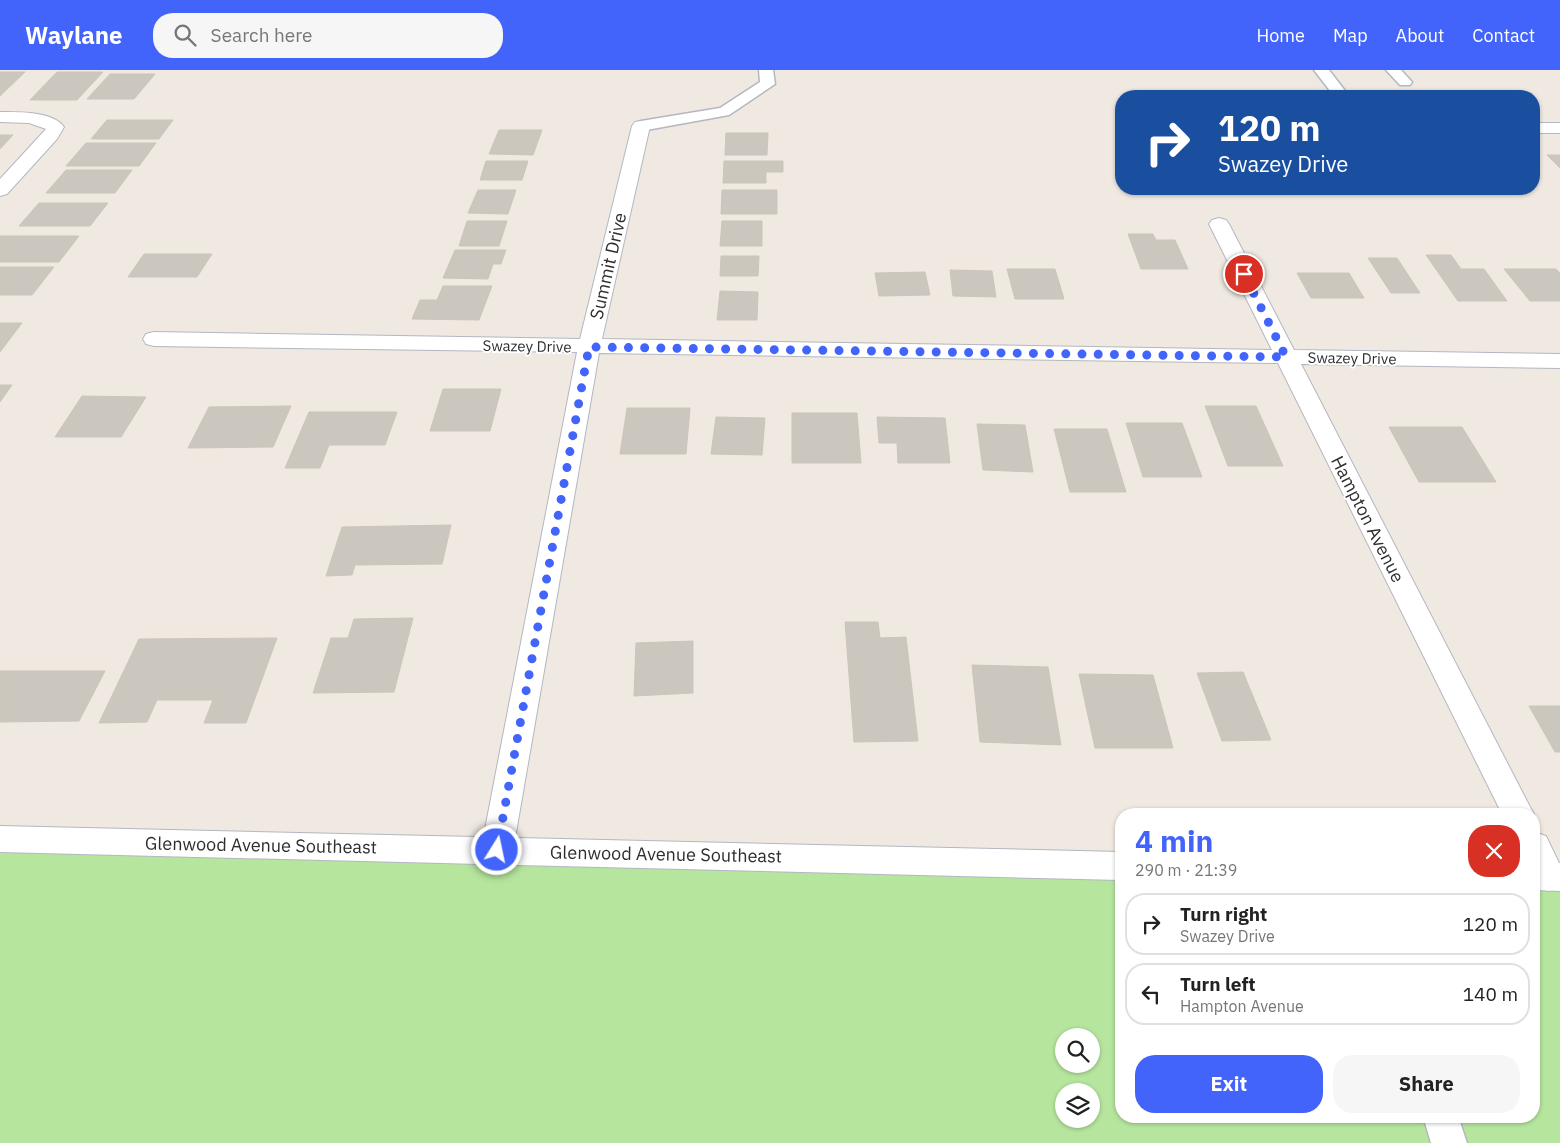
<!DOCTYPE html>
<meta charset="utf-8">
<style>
body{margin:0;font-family:"IBM Plex Sans",sans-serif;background:#f6f6f6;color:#222;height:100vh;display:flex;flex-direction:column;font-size:19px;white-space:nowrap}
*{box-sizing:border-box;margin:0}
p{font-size:16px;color:#767676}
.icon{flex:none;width:28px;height:28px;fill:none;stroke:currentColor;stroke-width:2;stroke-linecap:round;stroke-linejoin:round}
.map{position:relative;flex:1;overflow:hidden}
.sheet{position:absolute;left:1115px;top:738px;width:425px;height:315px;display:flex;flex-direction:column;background:#fff;border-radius:20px;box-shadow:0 1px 4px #0004}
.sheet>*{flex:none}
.hud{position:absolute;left:1115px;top:20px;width:425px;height:105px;border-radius:20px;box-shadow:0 1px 4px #0004;background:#1a4fa0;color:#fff;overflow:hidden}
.fabs{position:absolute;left:1055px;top:958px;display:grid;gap:10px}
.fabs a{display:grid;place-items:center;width:45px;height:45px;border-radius:50%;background:#fff;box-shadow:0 1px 4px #0004;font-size:25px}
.pin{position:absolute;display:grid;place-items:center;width:42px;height:42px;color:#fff;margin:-21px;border:2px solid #fff;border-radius:50%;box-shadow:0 1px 5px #0007}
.me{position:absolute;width:55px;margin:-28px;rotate:10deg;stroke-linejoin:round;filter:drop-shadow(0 0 4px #0008)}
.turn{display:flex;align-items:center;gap:18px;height:105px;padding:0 20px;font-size:22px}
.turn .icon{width:65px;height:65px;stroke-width:2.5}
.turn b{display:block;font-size:35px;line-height:42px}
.round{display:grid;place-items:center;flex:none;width:52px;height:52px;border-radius:20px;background:#f6f6f6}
.summary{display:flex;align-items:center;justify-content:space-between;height:85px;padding:0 20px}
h1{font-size:30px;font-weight:800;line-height:38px;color:#4264fb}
.action{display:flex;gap:10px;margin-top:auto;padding:10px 20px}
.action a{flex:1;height:58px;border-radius:20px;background:#4264fb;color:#fff;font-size:20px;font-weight:800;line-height:58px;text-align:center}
.action a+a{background:#f6f6f6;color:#222}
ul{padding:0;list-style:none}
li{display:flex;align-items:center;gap:15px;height:62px;margin:0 10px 8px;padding:0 10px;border:2px solid #e0e0e0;border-radius:20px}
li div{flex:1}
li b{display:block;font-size:19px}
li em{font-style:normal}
header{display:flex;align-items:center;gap:30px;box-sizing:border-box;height:70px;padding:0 25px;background:#4264fb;color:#fff}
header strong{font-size:24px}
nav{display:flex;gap:28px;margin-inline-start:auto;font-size:18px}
.search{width:350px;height:45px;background:#f6f6f6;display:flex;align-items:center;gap:12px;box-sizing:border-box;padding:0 18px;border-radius:20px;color:#767676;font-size:19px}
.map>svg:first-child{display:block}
.green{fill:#b6e59e;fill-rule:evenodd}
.building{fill:#cbc7bf;stroke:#cbc5ba}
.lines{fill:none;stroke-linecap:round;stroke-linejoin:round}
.lane-casing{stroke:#b4b7c1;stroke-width:3}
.street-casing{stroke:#b4b7c1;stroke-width:2}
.secondary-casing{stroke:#b4b7c1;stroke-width:2}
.lane{fill:#fff;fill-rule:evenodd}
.street{fill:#fff;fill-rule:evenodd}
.secondary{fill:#fff;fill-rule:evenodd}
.route{stroke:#4264fb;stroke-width:9;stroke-dasharray:0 16.2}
.labels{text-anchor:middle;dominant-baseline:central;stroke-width:4;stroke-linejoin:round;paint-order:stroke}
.far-street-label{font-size:15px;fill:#2e2e2e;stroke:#fff}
.street-label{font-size:18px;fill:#2e2e2e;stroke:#fff}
</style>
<header>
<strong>Waylane</strong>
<div class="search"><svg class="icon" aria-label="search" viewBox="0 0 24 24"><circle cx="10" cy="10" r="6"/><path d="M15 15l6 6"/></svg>Search here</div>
<nav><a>Home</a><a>Map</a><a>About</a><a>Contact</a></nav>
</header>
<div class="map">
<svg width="1560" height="1073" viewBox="0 0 1560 1073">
<rect width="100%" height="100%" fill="#efe9e1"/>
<!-- green -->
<path class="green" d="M0 769 1121 794V1046H1534V804L1560 805V1073H0ZM1064 966H1091V994H1064ZM1064 1021H1091V1049H1064Z"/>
<!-- building -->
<path class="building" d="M0 2H25L0 26Z
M57 2H103L77 30H30Z
M110 4H155L134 29H87Z
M107 50H173L159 69H91Z
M499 60H542L533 85 489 84Z
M726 63H768L767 85H725Z
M0 65H13L0 79Z
M86 73H156L139 96H66Z
M1547 85H1560V98Z
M486 91H528L522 110H480Z
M724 91H783V102H766V113H723Z
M66 100H132L115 123H46Z
M478 120H516L508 144 468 143Z
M722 120H777V144H721Z
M39 133H108L90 156H19Z
M467 151H507L499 176H459Z
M722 151H762V176H720Z
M1128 164H1153L1156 170H1175L1188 199H1141Z
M0 166H79L59 192H0Z
M455 180H506L501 194H493L488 209 443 208Z
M144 184H212L197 207H128Z
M1426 185H1451L1461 199H1484L1507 231H1458Z
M721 186H759L758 206H720Z
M1368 188H1397L1420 223H1391Z
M0 197H54L32 225H0Z
M1007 199H1055L1064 229H1015Z
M1504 199H1556L1560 203V231H1530Z
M950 200 992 201 996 227 953 226Z
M925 202 930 225 879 226 875 203Z
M1297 203H1349L1364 228H1311Z
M443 216H492L479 250 412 249 420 230H437Z
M720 221 758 222 757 250H717Z
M0 253H22L0 282Z
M0 315H12L0 332Z
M443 319H501L490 361H430Z
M82 326 146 327 121 367H55Z
M291 336 273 377 188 378 209 337Z
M1205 336H1256L1283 396H1228Z
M627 338H690L686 384H620Z
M309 342H397L385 375H329L320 398H285Z
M792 343H857L861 393H792Z
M716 347 765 348 762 385 711 384Z
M877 347 945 348 950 393H898L897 373H879Z
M1126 353H1182L1202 407H1143Z
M977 354 1025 355 1033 402 983 400Z
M1389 357H1462L1496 412H1419Z
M1054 359H1107L1126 422H1070Z
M451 455 442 494 355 495 352 505 326 506 342 457Z
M413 548 394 622 313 623 331 568H348L354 549Z
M845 552H878L880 568 906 567 918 671 854 672Z
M277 568 246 653H204L213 630H157L147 652 99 653 139 569Z
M693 571V623L634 626 636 573Z
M972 595 1048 597 1061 675 980 672Z
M0 601H105L79 651 0 652Z
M1243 602 1271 670 1222 671 1197 603Z
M1079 604 1153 605 1173 678H1095Z
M1529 636H1560V682H1555Z"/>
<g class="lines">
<!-- lane casing -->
<g class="lane-casing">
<path id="lane" d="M759 0H773L775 14 729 45 641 61 636 59 633 56 636 53 641 51 720 38 760 12Z
M1314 0H1329L1349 26H1334Z
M1386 0H1401L1412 12 1410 15H1400Z
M1423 1046H1458L1467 1073H1431Z"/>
</g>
<!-- street casing -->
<g class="street-casing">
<path id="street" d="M0 42C17 42 53 41 64 57L57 69 7 124 0 126V109L46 59 29 53 0 52Z
M641 51 647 52 650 56 602 269 1272 280 1209 154 1212 150 1219 148 1226 150 1229 154 1294 280 1560 284V298L1301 294 1529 735 1534 744V745L1502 744 1278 293 599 283 513 780 509 790 497 794 485 790 481 780 577 282 154 276 146 274 143 269 146 264 154 262 580 269 632 56 635 52Z
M1534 53H1560V63H1534Z
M1534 762 1546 766 1560 795V817L1549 821 1537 817 1534 810Z"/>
</g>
<!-- secondary casing -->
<g class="secondary-casing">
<path id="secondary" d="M0 756 1121 782V810L0 782Z
M1534 792 1560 793V821L1534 820Z"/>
</g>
<!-- lane -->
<use href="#lane" class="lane"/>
<!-- street -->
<use href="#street" class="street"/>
<!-- secondary -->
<use href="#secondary" class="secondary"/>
</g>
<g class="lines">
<!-- route -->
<path class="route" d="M497 780 589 277 1286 287 1244 204"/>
</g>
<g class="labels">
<!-- far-street labels -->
<g class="far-street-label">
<text transform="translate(527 276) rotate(1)">Swazey Drive</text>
<text transform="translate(1352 288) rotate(1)">Swazey Drive</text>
</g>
<!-- street labels -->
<g class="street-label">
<text transform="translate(608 196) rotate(-77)">Summit Drive</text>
<text transform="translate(1368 449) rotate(63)">Hampton Avenue</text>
<text transform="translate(261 775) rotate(1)">Glenwood Avenue Southeast</text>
<text transform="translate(666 784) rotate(1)">Glenwood Avenue Southeast</text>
</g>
</g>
</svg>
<div class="fabs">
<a><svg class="icon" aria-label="search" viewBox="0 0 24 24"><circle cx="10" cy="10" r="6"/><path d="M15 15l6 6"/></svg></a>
<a><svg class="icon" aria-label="layers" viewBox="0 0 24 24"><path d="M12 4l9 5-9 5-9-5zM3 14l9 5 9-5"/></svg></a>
</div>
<div class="pin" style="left:1244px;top:204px;background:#d93025"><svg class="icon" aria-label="arrive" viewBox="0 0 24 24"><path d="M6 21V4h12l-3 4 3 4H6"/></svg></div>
<svg class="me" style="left:497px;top:780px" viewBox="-20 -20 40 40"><circle r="17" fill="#4264fb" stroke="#fff" stroke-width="3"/><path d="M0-11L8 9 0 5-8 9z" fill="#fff"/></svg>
<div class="hud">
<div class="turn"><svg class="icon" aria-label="right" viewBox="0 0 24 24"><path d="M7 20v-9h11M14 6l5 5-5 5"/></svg><div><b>120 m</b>Swazey Drive</div></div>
</div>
<section class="sheet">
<div class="summary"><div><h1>4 min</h1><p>290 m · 21:39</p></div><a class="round" style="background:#d93025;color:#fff"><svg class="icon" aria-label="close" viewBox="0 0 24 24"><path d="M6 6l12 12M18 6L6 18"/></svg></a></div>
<ul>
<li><svg class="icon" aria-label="right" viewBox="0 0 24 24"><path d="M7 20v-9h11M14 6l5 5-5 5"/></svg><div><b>Turn right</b><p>Swazey Drive</p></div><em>120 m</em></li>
<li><svg class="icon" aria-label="left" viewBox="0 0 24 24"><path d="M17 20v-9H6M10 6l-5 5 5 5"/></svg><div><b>Turn left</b><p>Hampton Avenue</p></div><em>140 m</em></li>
</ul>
<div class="action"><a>Exit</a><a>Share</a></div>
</section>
</div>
